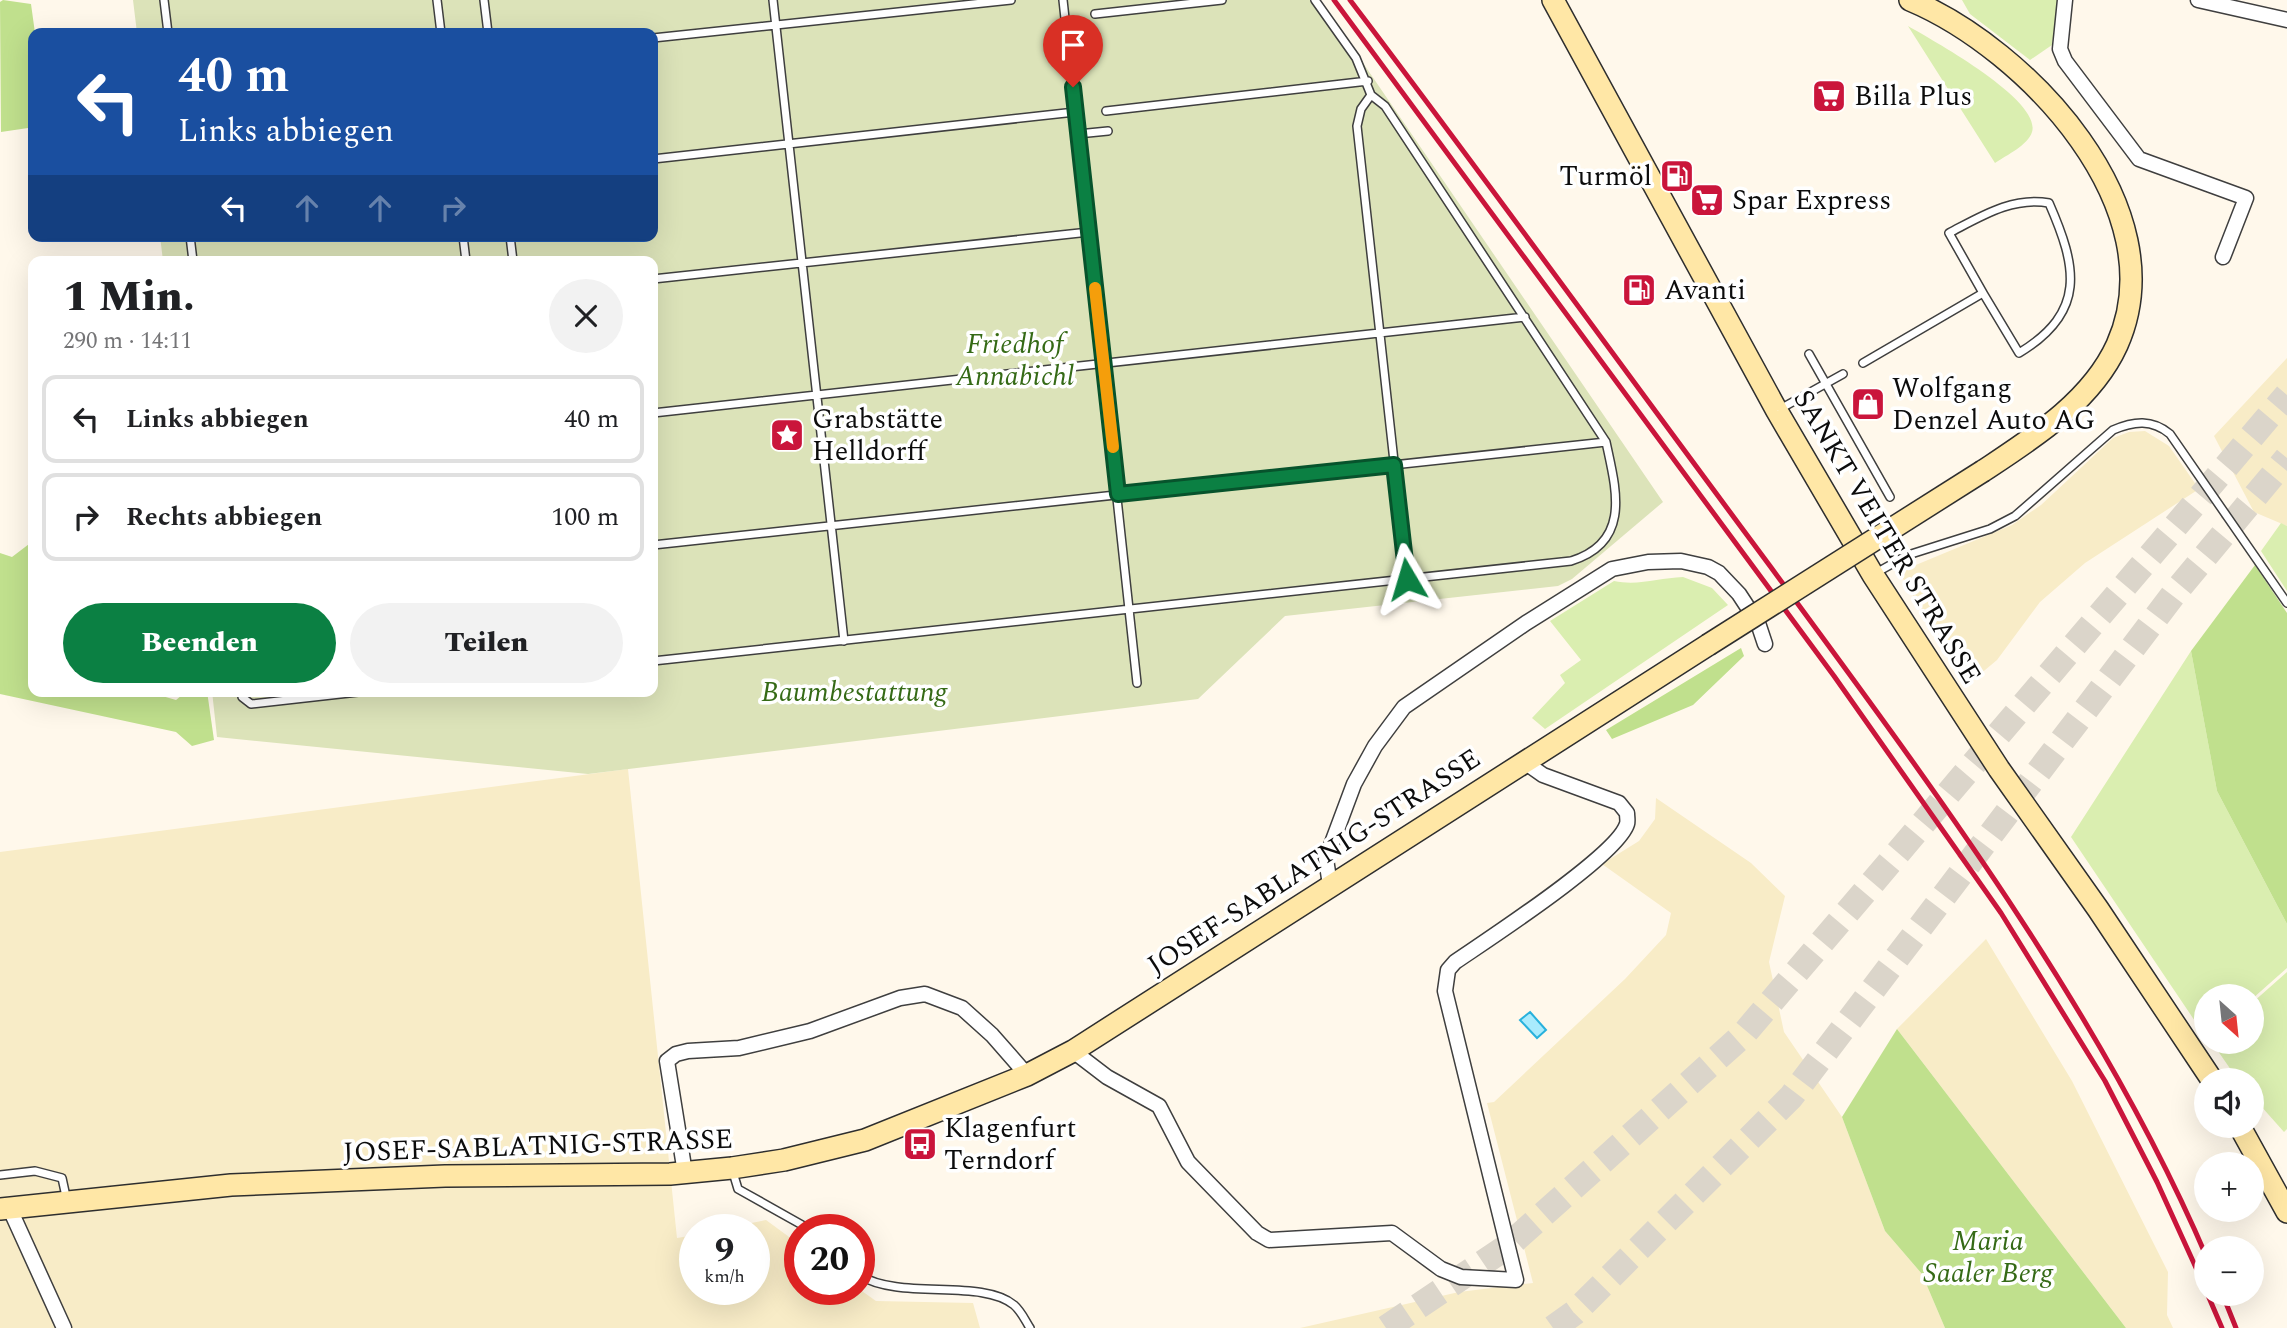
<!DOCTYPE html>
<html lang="de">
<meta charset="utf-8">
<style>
body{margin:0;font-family:Spectral,serif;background:#f2f2f2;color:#202124;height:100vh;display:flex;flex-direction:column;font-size:26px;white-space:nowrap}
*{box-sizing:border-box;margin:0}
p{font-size:23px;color:#757577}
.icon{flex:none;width:38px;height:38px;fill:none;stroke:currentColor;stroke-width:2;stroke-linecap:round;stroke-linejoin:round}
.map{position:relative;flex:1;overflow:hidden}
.drawer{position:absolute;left:28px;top:256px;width:630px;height:441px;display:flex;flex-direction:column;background:#fff;border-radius:14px;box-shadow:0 7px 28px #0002}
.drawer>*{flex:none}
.hud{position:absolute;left:28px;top:28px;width:630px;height:214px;border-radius:14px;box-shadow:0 7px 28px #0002;background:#1a4fa0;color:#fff;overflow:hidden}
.needle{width:46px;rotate:153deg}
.fabs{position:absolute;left:2194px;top:984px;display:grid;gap:14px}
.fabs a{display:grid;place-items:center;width:70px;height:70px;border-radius:50%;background:#fff;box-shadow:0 7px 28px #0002;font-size:35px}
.speed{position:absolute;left:679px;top:1214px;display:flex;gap:14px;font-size:35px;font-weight:700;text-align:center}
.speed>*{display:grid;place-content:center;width:91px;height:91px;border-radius:50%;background:#fff;box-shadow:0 7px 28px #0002;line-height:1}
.speed small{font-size:18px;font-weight:400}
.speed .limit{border:10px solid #d22;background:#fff;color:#111}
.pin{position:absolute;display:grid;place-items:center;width:60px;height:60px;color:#fff;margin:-72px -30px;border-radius:50% 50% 50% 0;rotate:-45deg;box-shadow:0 0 7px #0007}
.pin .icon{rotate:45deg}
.me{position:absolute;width:77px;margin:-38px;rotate:353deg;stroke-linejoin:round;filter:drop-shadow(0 0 5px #0008)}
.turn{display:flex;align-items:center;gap:24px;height:147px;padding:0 35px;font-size:32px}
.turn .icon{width:91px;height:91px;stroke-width:2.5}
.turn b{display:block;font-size:49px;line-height:60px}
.lanes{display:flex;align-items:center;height:66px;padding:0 35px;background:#0003;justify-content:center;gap:35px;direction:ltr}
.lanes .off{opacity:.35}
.round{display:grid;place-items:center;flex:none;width:74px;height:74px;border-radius:37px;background:#f2f2f2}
.headline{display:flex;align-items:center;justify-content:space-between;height:119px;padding:0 35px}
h1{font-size:42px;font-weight:800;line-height:52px}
.action{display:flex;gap:14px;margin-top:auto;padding:14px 35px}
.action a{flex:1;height:80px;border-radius:42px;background:#0b8043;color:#fff;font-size:28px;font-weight:800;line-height:80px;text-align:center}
.action a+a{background:#f2f2f2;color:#202124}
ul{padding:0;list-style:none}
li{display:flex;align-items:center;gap:21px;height:88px;margin:0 14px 10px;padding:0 21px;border:4px solid #e0e0e0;border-radius:14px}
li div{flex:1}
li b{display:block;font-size:26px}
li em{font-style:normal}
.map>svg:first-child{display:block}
.farmland{fill:#f8ecc7}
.green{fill:#daeeb0}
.forest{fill:#c0e08d}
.cemetery{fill:#dce3b9}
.water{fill:#a9ebfd;stroke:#28b1dc;stroke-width:2}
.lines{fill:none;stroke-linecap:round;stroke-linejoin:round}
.highway-tunnel{stroke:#dbd5ca;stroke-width:26;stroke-dasharray:26 13;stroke-linecap:butt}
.lane-casing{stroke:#3f3f3f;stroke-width:10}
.street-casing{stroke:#3f3f3f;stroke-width:17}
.secondary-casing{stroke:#2e2e2e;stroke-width:24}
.lane{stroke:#fff;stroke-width:7}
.street{stroke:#fff;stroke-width:14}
.secondary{stroke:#ffe7a6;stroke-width:21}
.rail{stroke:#ca153b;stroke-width:5}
.secondary-bridge-casing{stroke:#2e2e2e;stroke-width:24;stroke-linecap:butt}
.secondary-bridge{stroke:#ffe7a6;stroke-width:21}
.route-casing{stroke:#07532c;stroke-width:18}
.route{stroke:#0b8043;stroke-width:12}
.slow{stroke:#f59e0b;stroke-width:12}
.labels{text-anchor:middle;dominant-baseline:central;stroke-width:7;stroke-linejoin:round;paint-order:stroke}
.poi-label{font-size:28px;fill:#0c0c0c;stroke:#fff;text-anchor:start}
.park-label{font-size:28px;font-style:italic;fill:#356a16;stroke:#fff}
.street-label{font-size:28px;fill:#0c0c0c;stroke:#fff}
</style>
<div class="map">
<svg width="2287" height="1328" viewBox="0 0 2287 1328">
<rect width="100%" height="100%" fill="#fff8eb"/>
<!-- farmland -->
<path class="farmland" d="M2287 358V526L2254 512 2214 436Z
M2145 431 2169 446 2199 489 2085 563 2040 602 1997 660 1967 685 1899 572 2012 525 2041 505 2113 438 2129 432Z
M628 769 677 1238 695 1235V1290H754V1230H716L766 1220 800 1245V1290L859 1289 876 1301 973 1303 980 1328H0V852Z
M1656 798 1751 863 1785 896 1769 962 1784 1032 1842 1117 1885 1231 1922 1274 1945 1328H1300L1459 1292 1533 1283 1487 1103 1494 1102 1625 979 1666 935 1671 913 1602 864 1639 841 1655 819Z
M1986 939 2072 1081 2168 1272 2167 1315 2173 1328H2126L1897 1029Z"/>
<!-- green -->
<path class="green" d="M1962 0H2058L2052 45 2030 60 1970 14Z
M1908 26C1932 40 2042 100 2032 132 2028 145 2007 155 1995 163Z
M2281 523 2287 526V591L2261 551Z
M1683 577 1712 588 1728 605 1545 729 1532 718 1565 683 1560 675 1581 660 1550 621 1614 581C1638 586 1659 578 1683 577Z
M2191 651 2217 791 2287 924V968L2252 999V996H2207V1039L2071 837Z
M2287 972V1129L2284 1132 2252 1096V1080H2238L2211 1041H2252V1003Z"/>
<!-- forest -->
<path class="forest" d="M3 0 31 4 35 33 33 124 28 128 1 132 0 2Z
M33 541V691H145L176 700 187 691H207L214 740 192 746 176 732 0 694V553L12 557Z
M2255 565 2287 613V924L2217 791 2191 651Z
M1741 648 1744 656 1693 705 1612 739 1606 730Z
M1897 1029 2126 1328H1945L1922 1274 1885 1231 1842 1117Z"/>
<!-- cemetery -->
<path class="cemetery" d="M133 0H1320L1663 502 1572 579 1558 586 1285 616 1198 699 588 774 217 737 212 691H653V261H163L160 236H653V33H137Z"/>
<!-- water -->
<path class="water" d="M1530 1012 1546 1030 1537 1038 1520 1020Z"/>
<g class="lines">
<!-- highway-tunnel -->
<path class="highway-tunnel" d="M1386 1328 1508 1246 1743 1035 2287 395
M1553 1328 1574 1313 1791 1097 2173 595 2287 458"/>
<!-- lane casing -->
<g class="lane-casing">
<path id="lane" d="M164 0 168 33
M437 0 441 33
M484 0 488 33
M773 0 844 641
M1063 0 1137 683
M1315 0 1356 58 1371 95 1361 109 1357 126 1407 579
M1095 14 1222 0
M653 38 1011 0
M1106 111 1368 81
M1078 134 1108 131
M653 159 1075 112
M190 236 193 261
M463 236 466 261
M510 236 513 261
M653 279 1089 232
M1809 354 1890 497
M1863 363 1983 293 2019 353C2087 312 2077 267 2049 203 2013 196 1980 217 1949 233L1983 293
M1780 409 1843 374
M653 413 1525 317
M653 545 1606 442
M1874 574 1908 555 1990 529 2015 516 2113 430C2134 421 2152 419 2170 434L2287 603
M653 661 1571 561C1632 542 1616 489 1606 442L1385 106 1371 95
M242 691V697L251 704 367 691
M732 1169 738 1189 811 1230
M0 1175 35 1171 62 1178 67 1201
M859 1275C901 1301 981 1278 1014 1305 1021 1311 1025 1320 1030 1328"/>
</g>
<!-- street casing -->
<g class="street-casing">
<path id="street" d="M2065 0 2060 49 2065 61 2139 159 2246 198 2223 257
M2198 0 2287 20
M1330 885 1326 859 1354 784 1375 746 1404 707 1526 623 1612 569 1648 562 1681 561 1708 567 1719 573 1739 594 1758 623 1765 644
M1073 1051 1107 1077 1159 1106 1188 1162 1257 1233 1269 1240 1392 1233 1441 1269 1461 1277 1516 1280 1445 991 1448 970 1455 962C1487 940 1617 856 1627 824 1628 821 1627 817 1627 813L1619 803 1543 775 1523 761
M685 1173 667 1061 676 1054 688 1051 739 1048 810 1031 900 998 925 994 962 1008 992 1035 1027 1075
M9 1207 64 1328"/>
</g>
<!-- secondary casing -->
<g class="secondary-casing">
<path id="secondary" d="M1553 0 1777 411 1873 575 1999 769 2098 909 2212 1080
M1910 0C2027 49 2178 209 2117 345 2091 402 2033 438 1983 471
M2239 1125 2287 1212
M0 1209 231 1185 445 1176 670 1174 732 1168 784 1160 865 1140 1027 1075 1073 1051 1708 645"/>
</g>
<!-- lane -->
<use href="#lane" class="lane"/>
<!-- street -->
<use href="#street" class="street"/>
<!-- secondary -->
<use href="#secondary" class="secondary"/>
<!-- rail -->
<path class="rail" d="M1334 0 1834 676 2001 913 2105 1081 2157 1182 2207 1292
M1350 0C1492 187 1630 378 1770 566 1928 781 2102 1012 2207 1258
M2207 1293 2222 1328
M2222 1293 2236 1328"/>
<!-- secondary-bridge casing -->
<g class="secondary-bridge-casing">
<path id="secondary-bridge" d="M1708 645 1983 471"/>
</g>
<!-- secondary-bridge -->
<use href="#secondary-bridge" class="secondary-bridge"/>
</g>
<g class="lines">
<!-- route casing -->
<g class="route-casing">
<path id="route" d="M1073 87 1118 494 1394 465 1407 579"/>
</g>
<!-- route -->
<use href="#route" class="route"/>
<!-- slow -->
<path class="slow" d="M1095 288 1113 447"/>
</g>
<!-- icons -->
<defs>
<g id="supermarket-square" transform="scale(1.75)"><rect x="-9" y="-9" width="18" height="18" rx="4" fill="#ca153b" stroke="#fff"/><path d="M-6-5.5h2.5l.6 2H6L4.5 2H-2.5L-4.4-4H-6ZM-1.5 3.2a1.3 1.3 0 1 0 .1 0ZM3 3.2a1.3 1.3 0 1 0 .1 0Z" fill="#fff"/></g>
<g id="fuel-square" transform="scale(1.75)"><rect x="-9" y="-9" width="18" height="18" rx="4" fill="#ca153b" stroke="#fff"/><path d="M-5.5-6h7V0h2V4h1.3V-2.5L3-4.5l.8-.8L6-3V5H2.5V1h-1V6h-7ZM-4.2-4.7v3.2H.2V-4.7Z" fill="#fff"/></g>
<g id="shop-square" transform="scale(1.75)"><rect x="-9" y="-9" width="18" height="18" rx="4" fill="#ca153b" stroke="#fff"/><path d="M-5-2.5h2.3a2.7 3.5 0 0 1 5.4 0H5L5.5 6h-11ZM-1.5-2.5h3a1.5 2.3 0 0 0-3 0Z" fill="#fff"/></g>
<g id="sight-square" transform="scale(1.75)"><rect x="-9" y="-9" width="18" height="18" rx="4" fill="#ca153b" stroke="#fff"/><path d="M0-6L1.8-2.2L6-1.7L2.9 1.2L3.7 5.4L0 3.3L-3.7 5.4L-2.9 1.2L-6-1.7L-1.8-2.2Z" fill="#fff"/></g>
<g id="bus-square" transform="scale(1.75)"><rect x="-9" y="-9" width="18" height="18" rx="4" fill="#ca153b" stroke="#fff"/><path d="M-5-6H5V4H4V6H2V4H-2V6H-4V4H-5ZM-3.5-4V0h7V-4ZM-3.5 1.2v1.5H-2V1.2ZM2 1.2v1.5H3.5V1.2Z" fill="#fff"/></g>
</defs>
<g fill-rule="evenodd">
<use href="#supermarket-square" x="1829" y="96"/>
<use href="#fuel-square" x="1677" y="176"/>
<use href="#supermarket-square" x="1707" y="200"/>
<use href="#fuel-square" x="1639" y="290"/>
<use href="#shop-square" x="1868" y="404"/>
<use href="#sight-square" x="787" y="435"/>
<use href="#bus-square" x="920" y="1144"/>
</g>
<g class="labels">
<!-- poi labels -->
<g class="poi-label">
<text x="1854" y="96">Billa Plus</text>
<text x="1652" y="176" text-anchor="end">Turmöl</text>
<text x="1732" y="200">Spar Express</text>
<text x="1664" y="290">Avanti</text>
<text x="1892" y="388">Wolfgang<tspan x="1892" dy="32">Denzel Auto AG</tspan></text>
<text x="812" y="419">Grabstätte<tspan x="812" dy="32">Helldorff</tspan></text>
<text x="944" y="1128">Klagenfurt<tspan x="944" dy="32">Terndorf</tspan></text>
</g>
<!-- park labels -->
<g class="park-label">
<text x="1015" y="344">Friedhof<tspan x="1015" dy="32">Annabichl</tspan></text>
<text x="854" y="692">Baumbestattung</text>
<text x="1988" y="1241">Maria<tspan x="1988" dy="32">Saaler Berg</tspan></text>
</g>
<!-- street labels -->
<g class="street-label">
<text transform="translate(1887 537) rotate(59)">SANKT VEITER STRASSE</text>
<text transform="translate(1314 862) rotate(-33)">JOSEF-SABLATNIG-STRASSE</text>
<text transform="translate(538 1146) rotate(-2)">JOSEF-SABLATNIG-STRASSE</text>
</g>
</g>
</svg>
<div class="fabs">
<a><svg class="needle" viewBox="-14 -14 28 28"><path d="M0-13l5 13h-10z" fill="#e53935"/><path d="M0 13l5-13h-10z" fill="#757577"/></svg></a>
<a><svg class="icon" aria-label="sound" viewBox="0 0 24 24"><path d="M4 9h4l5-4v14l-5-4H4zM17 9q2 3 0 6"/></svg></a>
<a>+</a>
<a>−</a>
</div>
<div class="speed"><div>9<small>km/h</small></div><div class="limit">20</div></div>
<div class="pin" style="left:1073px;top:87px;background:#d93025"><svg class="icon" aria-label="arrive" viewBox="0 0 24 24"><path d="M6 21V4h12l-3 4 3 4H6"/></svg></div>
<svg class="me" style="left:1407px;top:579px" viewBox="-20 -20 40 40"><path d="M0-17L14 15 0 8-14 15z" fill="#0b8043" stroke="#fff" stroke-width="4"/></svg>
<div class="hud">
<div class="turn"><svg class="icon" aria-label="left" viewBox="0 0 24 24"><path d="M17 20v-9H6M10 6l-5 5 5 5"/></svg><div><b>40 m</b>Links abbiegen</div></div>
<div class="lanes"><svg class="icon" aria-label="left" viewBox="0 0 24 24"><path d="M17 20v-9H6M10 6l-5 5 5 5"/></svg><svg class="icon off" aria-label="ahead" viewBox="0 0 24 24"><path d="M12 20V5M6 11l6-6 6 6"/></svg><svg class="icon off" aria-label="ahead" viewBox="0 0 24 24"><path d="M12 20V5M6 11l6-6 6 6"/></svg><svg class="icon off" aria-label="right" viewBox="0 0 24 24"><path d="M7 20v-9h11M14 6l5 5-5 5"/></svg></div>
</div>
<section class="drawer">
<div class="headline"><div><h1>1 Min.</h1><p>290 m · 14:11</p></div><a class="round"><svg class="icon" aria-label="close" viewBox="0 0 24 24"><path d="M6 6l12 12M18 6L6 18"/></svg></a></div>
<ul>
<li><svg class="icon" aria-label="left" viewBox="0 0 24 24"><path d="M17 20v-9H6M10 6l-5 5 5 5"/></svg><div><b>Links abbiegen</b></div><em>40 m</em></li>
<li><svg class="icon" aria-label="right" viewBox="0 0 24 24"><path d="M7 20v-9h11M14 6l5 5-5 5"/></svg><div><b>Rechts abbiegen</b></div><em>100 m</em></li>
</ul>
<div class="action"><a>Beenden</a><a>Teilen</a></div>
</section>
</div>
